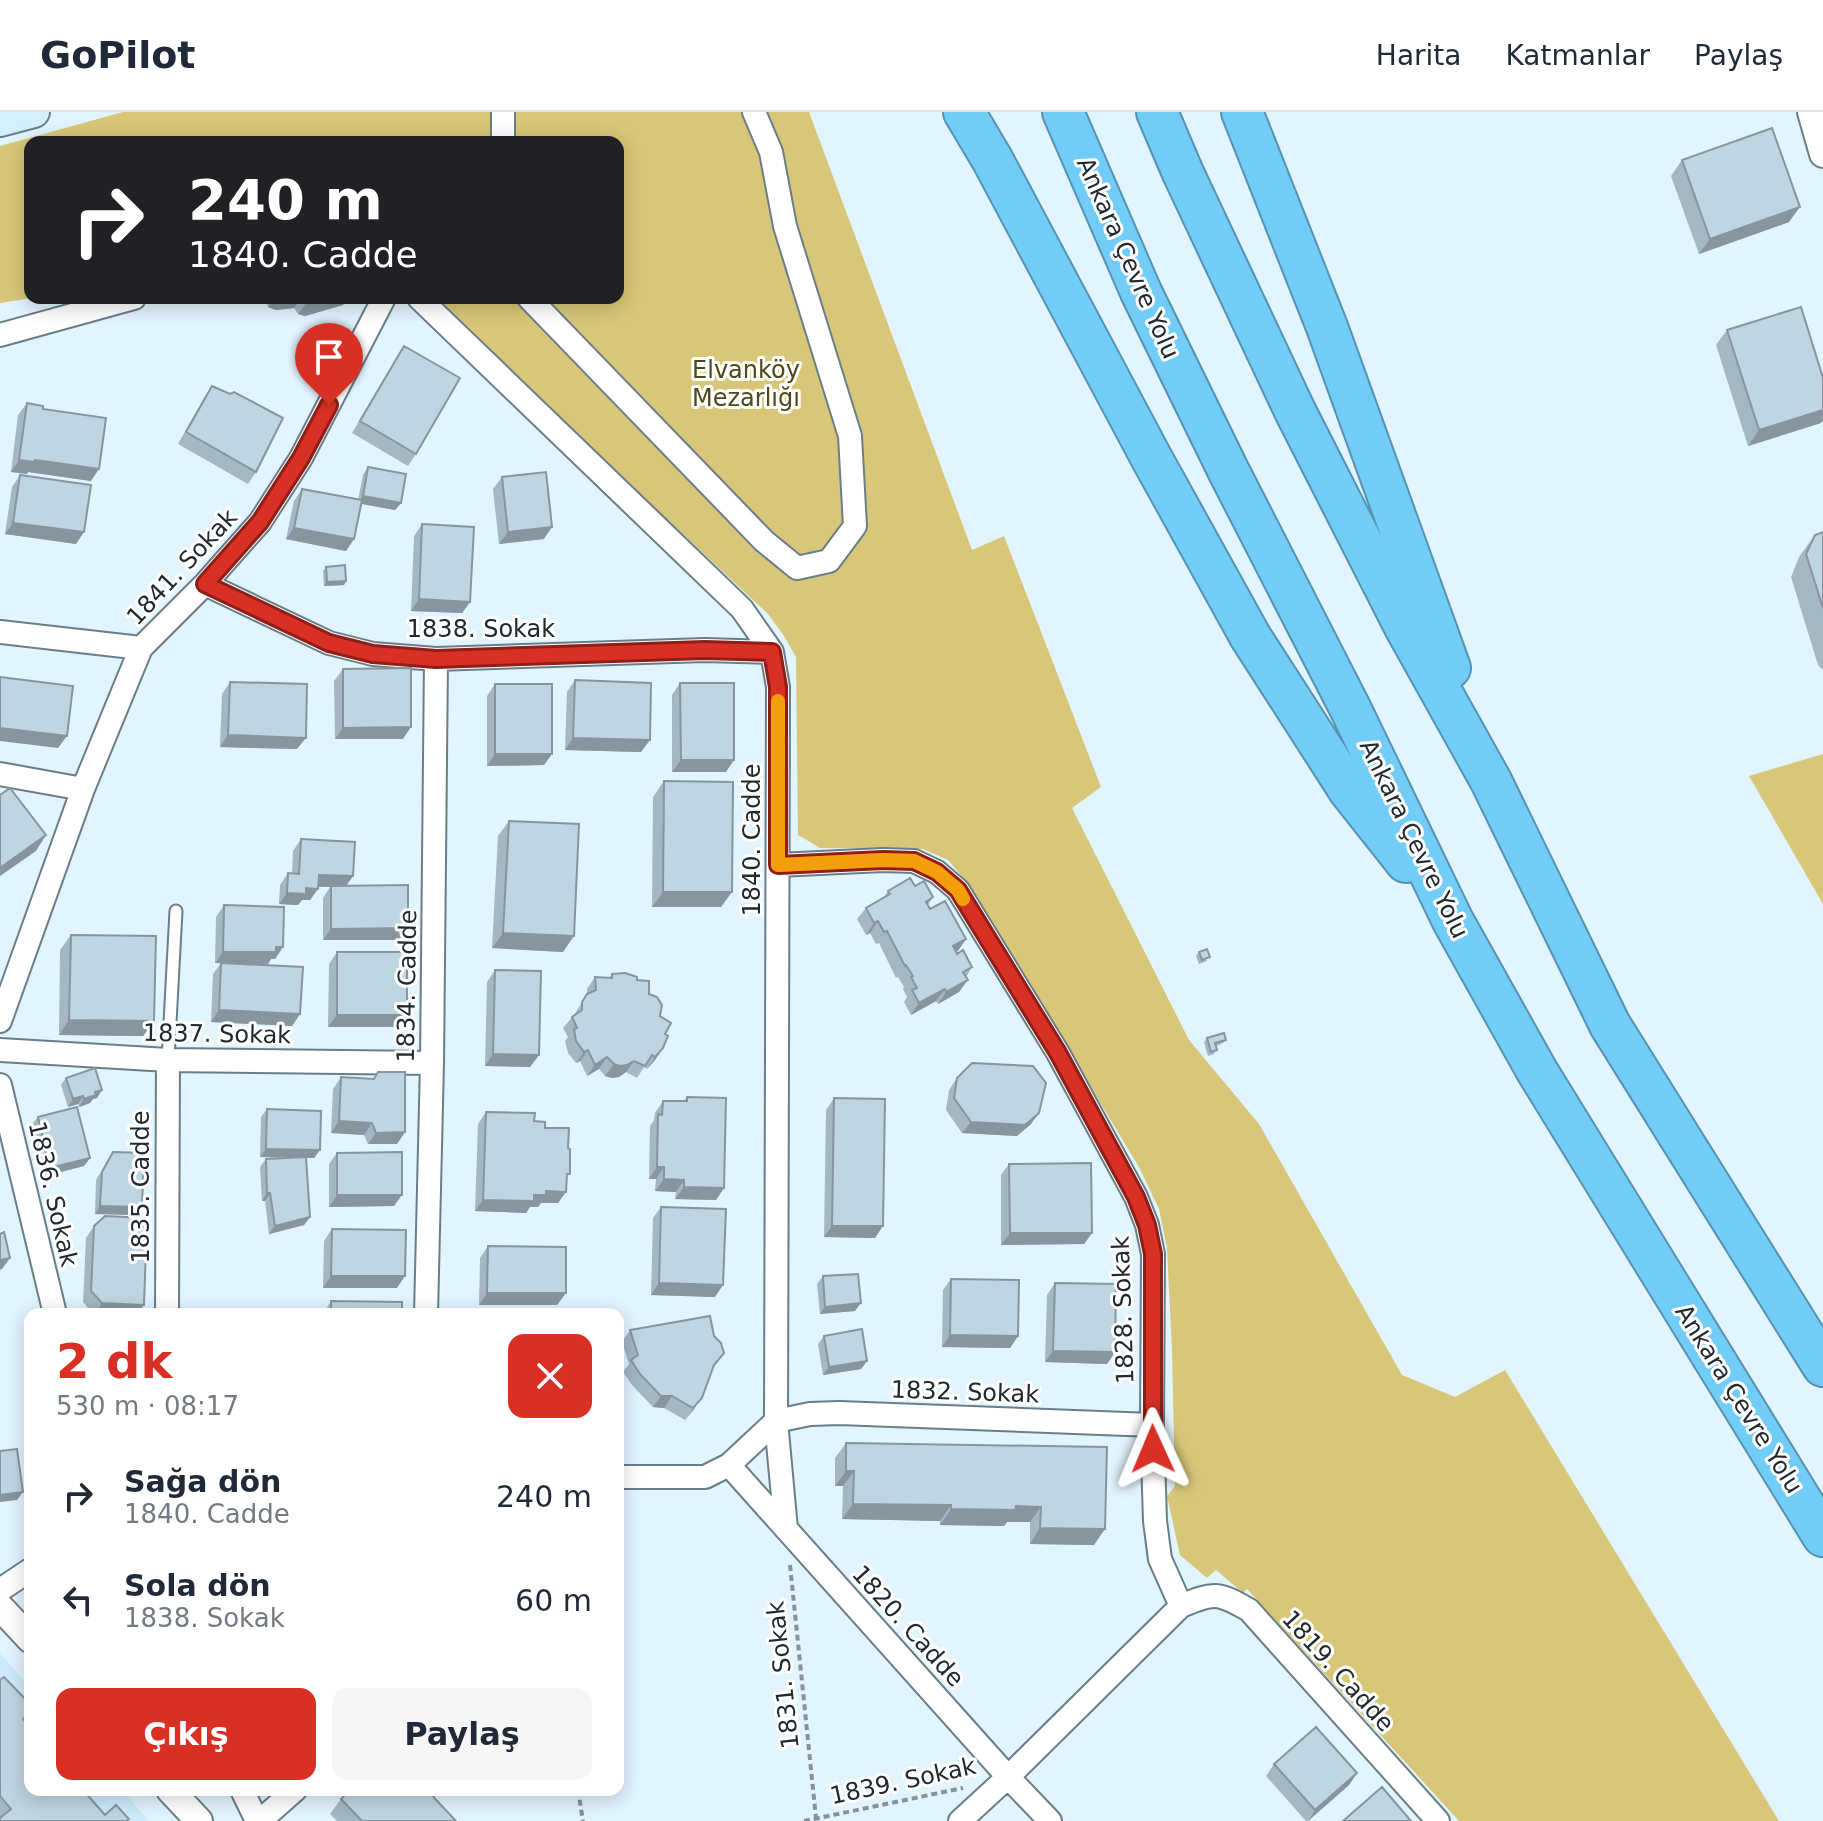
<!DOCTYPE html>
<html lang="tr">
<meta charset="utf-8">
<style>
body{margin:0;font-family:"DejaVu Sans",sans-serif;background:#f6f6f7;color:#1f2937;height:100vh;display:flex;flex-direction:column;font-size:30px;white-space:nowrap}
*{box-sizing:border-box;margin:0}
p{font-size:26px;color:#747a83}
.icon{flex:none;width:44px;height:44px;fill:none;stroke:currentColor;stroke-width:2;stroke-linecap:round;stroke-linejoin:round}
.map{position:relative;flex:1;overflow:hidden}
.drawer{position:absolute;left:24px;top:1196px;width:600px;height:488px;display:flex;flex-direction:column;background:#fff;border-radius:16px;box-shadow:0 4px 20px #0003}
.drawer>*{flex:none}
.top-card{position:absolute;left:24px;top:24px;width:600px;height:168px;border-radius:16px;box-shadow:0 4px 20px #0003;background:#202124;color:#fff;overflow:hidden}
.pin{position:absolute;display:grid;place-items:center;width:68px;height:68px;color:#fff;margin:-82px -34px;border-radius:50% 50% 50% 0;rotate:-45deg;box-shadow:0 0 8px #0007}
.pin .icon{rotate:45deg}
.me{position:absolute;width:88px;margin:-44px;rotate:359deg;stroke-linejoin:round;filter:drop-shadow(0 0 6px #0008)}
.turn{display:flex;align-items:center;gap:28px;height:168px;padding:0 32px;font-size:36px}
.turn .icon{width:104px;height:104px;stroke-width:2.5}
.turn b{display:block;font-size:56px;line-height:68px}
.round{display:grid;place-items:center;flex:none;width:84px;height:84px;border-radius:16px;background:#f6f6f7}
.head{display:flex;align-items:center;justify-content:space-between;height:136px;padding:0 32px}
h1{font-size:48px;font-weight:700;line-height:60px;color:#d93025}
.button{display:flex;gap:16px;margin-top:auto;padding:16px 32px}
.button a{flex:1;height:92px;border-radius:16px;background:#d93025;color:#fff;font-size:32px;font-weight:700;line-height:92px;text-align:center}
.button a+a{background:#f6f6f7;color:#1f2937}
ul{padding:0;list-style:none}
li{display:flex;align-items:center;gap:24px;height:104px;padding:0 32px}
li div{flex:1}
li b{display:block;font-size:30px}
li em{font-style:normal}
header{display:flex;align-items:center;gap:48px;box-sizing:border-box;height:112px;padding:0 40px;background:#fff;border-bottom:2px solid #e0e1e3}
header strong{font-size:38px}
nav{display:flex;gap:44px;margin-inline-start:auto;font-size:28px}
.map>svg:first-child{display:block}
.built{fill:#cdebfc}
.green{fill:#d8c778}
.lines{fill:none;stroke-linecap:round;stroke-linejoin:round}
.service-casing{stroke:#6a7e89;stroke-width:15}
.minor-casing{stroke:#6a7e89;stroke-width:26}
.tertiary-casing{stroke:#6a7e89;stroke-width:30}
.secondary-casing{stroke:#6a7e89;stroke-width:34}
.motorway-casing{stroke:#5593b1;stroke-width:44}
.path{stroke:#849299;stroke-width:4;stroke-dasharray:6 4;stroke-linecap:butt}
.service{stroke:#fff;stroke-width:11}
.minor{stroke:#fff;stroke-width:22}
.tertiary{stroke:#fff;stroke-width:26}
.secondary{stroke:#d4f0fd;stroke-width:30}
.motorway{stroke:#71ccf8;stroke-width:40}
.wall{fill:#a4b7c2}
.shaded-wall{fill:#86959e}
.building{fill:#bfd5e1;stroke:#86959e;stroke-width:2}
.route-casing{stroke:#8d1f18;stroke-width:20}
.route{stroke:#d93025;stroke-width:14}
.slow{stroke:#f59e0b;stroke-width:14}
.labels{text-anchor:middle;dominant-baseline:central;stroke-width:6;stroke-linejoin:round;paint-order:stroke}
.street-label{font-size:24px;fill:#20292d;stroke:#fff}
.park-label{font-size:24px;fill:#50471b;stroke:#fff}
</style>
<header>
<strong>GoPilot</strong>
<nav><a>Harita</a><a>Katmanlar</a><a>Paylaş</a></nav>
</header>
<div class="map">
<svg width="1823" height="1709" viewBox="0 0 1823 1709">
<rect width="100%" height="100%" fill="#e2f4fe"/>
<!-- built -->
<path class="built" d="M0 1541 30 1575V1678H122L149 1709H0Z"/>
<!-- green -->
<path class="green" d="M123 0H809L972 438 1004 424 1101 675 1072 696 1189 928 1259 1012 1402 1263 1455 1285 1505 1258 1779 1709H1459L1247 1477 1243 1481 1216 1458 1207 1466 1180 1443 1167 1384 1175 1374 1172 1239 1167 1136 1159 1097 1139 1055 969 773 948 748 923 737 820 736 798 723 796 545 784 524 768 502 431 186H618V30H30V186H32L0 191V34Z
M1823 642V792L1749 664Z"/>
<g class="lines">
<!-- service casing -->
<g class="service-casing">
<path id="service" d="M168 948 176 799"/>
</g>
<!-- minor casing -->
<g class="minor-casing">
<path id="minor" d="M503 30V0
M419 186 742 497 772 540 778 575 776 1309 786 1417
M529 186 764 429 797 456 829 449 855 414 850 324 785 114 771 40 754 0
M0 223 134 186
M205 472 329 531 373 542 436 547 705 538 772 540
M0 520 141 536
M0 662 83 677
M778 753 883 748 914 749 937 760 958 778 1058 941 1136 1085 1147 1113 1153 1142 1152 1313 1155 1409 1160 1447 1181 1494
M0 909 83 677 141 536 205 472 260 410 301 346 384 186
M0 938 168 948 432 951
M0 973 55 1202
M167 1202 168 948
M426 1202 432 951 436 547
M729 1353 1008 1665 1050 1709
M618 1365H705L729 1353 776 1309 810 1302 839 1301 1152 1313
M0 1478 30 1458
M242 1678 257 1709
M260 1709 295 1678
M960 1709 1008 1665 1181 1494C1214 1480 1218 1480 1249 1498L1438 1709"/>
</g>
<!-- tertiary casing -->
<g class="tertiary-casing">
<path id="tertiary" d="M1811 0 1823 42
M0 1495 30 1527
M170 1678 199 1709"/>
</g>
<!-- secondary casing -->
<g class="secondary-casing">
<path id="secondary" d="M0 9 34 0"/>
</g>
<!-- motorway casing -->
<g class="motorway-casing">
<path id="motorway" d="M964 0 992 47 1152 347 1250 524 1349 678 1406 750
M1063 0 1141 180 1228 358 1350 596 1453 809 1537 959 1823 1424
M1157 0 1183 61 1295 299 1405 515 1491 669 1610 913 1823 1254
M1242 0 1327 215 1450 556"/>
</g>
<!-- path -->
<path class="path" d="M790 1453 816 1706
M578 1678 583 1709
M804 1709 963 1676"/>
<!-- service -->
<use href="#service" class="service"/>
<!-- minor -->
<use href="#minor" class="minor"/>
<!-- tertiary -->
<use href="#tertiary" class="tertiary"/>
<!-- secondary -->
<use href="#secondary" class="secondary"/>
<!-- motorway -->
<use href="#motorway" class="motorway"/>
</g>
<!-- wall -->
<path class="wall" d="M1682 48 1789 110 1699 142 1671 64Z
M265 186H347L343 193 305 204 298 202 294 196 276 198 268 195Z
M1727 218 1823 266V308L1821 311 1748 334 1716 233Z
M404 234 416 342 408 354 352 321 396 246Z
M212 274 256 360 248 372 178 332 204 286Z
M27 291 43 297 91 369 28 360 27 362 11 360 18 303Z
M368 355 401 391 395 398 361 392 354 427 346 439 286 427 294 389 302 377 358 388 363 363Z
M20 363 76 432 5 422 12 375Z
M502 365 544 427 499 432 493 377Z
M422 412 470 490 462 501 411 499 414 424Z
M1823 420V558L1818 553 1791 465 1799 445 1815 423Z
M326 455 346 469 344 473 324 474 323 459Z
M343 557 403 627H335L334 569Z
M575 568 641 640 565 638 567 580Z
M230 570 297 637 220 635 222 582Z
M680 571 726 660H672V583Z
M495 572 544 653 487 654V584Z
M664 669 721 795H652L653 685Z
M509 709 563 840 492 836 498 724Z
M301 727 347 774 408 816 399 828H323V786L330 775H319L310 788H302L298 793 279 792 280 773 288 761H292L293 739Z
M915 774 933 785 928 793 930 797 966 827 956 840 972 855 966 865 959 880 938 892 936 889 911 903 904 890 907 885 903 877 904 875 898 865 896 866 879 831 876 832 870 821 866 823 857 807 866 796 884 785 888 779Z
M224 793 283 835 275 847H271L268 852H235L300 902 292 914 211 910 213 862 221 851H215L216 805Z
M71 823 154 909 143 924 59 923 60 838Z
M337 840 407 903 399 915H328L329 852Z
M1199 840 1207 849 1199 852 1196 844Z
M495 858 539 943 530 955 485 954 487 870Z
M612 862 637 868 649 882 660 904 665 922 663 936 655 948 647 957 644 955 637 966 626 960 619 965 612 966 605 964 599 957 587 964 580 949 576 951 568 941 565 929 568 925 563 916 574 903 587 882V877L595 865 609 866Z
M1207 926 1226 928 1223 931 1216 934 1214 942 1208 944 1204 930Z
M341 965 405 1020 397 1032H368L364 1023 331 1021 333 977Z
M66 966 97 986 93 987 90 991 79 995 78 992 68 995 61 973Z
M957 966 1031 1012 1017 1024 962 1021 946 998 949 978Z
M687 985 724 1076 716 1088 675 1087 676 1080 655 1079 656 1067H649L650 1014 654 1008 655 1001 663 989H684Z
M834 986 875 1126 824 1125 826 998Z
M267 997 320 1038 314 1046H306L310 1105 304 1113 269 1122 265 1089H262L260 1055 266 1047 298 1046 260 1045 261 1005Z
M486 1000 534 1009 545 1016 567 1066 558 1091H541L538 1095H530L526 1101 475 1099 478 1012Z
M38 1005 90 1046 84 1054 45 1064 32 1012Z
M113 1040 142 1095 137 1103 95 1102 96 1068Z
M337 1041 394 1094 329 1095V1052Z
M1009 1052 1092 1121 1084 1132 1001 1133V1063Z
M661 1095 715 1185 651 1183 653 1106Z
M94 1114 138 1202H93L83 1190 86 1126Z
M332 1117 397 1176H323L324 1129Z
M488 1134 557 1193H479L480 1146Z
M823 1164 855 1199 820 1202 817 1172Z
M951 1167 1018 1224 1010 1236 942 1235 943 1178Z
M1055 1171 1115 1240 1107 1252 1045 1250 1047 1183Z
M331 1189 402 1202H323Z
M630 1218 714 1224 724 1241 712 1257 694 1298 685 1308 664 1296 653 1295 632 1273 623 1260 629 1252 622 1230Z
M824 1224 867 1249 861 1257 823 1263 818 1232Z
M846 1331 1107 1335 1094 1433 1030 1432V1410H1007L1004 1414 940 1413V1409L842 1407 843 1374H835V1346Z
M0 1568 25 1610 105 1703 129 1707 128 1709H0Z
M1274 1652 1357 1661 1349 1673 1308 1709H1306L1266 1664Z
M341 1687 456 1709H337L330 1702Z"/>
<!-- shaded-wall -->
<path class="shaded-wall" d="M1800 95 1789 110 1699 142 1710 127Z
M274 186H301L294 196 276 198 268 195Z
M334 186H347L343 193 305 204 298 202 307 190Z
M1823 298V308L1821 311 1748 334 1759 318Z
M19 348H35L99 357 91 369 28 360 27 362 11 360Z
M363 384 401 391 395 398 358 391Z
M13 411 84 420 76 432 5 422Z
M552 415 544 427 499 432 508 420Z
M294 416 354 427 346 439 286 427Z
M346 469 344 473 324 474 327 470Z
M419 487 470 490 462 501 411 499Z
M411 615 403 627H335L343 616Z
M0 616 67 624 58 636 0 629Z
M228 623 306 626 297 637 220 635Z
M573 626 650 628 641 640 565 638Z
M495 642H552L544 653 487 654Z
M681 648H734L726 660H672Z
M46 723 36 739 0 764V756Z
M319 763 353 764 345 776 311 774Z
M306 776 318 777 310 788H302L298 793 279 792 287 781Z
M663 780H732L721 795H652Z
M878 809 870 821 866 823 874 811Z
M408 816 399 828H323L331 817Z
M503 821 574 824 563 840 492 836Z
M966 827 958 839 945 846 953 834Z
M276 835H283L275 847H271L268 852 215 851 223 840Z
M968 868 959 880 938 892 946 880Z
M945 877 936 889 911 903 919 891Z
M219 898 300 902 292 914 211 910Z
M337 903H407L399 915H328Z
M69 908 154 909 143 924 59 923Z
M663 936 655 948 647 957 655 945Z
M588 938 580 949 576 951 584 940Z
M493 942 539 943 530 955 485 954Z
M607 945 599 957 587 964 595 953Z
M634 949 626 960 619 965 612 966 605 964 614 952Z
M102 978 97 986 93 987 90 991 79 995 84 987 95 980Z
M83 984 78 992 68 995 73 987Z
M1039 1001 1031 1012 1017 1024 962 1021 971 1010Z
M339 1009 372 1011 364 1023 331 1021Z
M405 1020 397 1032H368L376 1021Z
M266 1037 320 1038 314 1046 260 1045Z
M90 1046 84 1054 45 1064 50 1056Z
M657 1055H664L656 1067H649Z
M664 1067 684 1068 676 1080 655 1079Z
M684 1075 724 1076 716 1088 675 1087Z
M546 1079 566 1080 558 1091H541L538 1095H530L526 1101 475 1099 483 1088Z
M267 1081H270L265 1089H262Z
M337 1083H402L394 1094 329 1095Z
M100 1094 142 1095 137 1103 95 1102Z
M310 1105 304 1113 269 1122 275 1114Z
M832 1114H883L875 1126 824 1125Z
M1010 1121H1092L1084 1132 1001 1133Z
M10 1146 2 1157 0 1158V1148Z
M331 1164H405L397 1176H323Z
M659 1171 723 1173 715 1185 651 1183Z
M487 1181H566L557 1193H479Z
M102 1191 144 1193 138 1202H95Z
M861 1191 855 1199 820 1202 825 1195Z
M950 1223 1018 1224 1010 1236 942 1235Z
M1053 1239 1115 1240 1107 1252 1045 1250Z
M867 1249 861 1257 823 1263 829 1255Z
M661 1284H672L664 1296 653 1295Z
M846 1359H854L843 1374H835Z
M23 1380 17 1388 0 1390V1383Z
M853 1392 951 1393 940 1409 842 1407Z
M1016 1394 1041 1395 1030 1410H1007L1004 1414 940 1413 951 1397Z
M1040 1416 1105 1417 1094 1433 1030 1432Z
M1357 1661 1349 1673 1308 1709 1315 1698Z"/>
<!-- building -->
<path class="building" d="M1772 16 1800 95 1710 127 1682 48Z
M304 186H334L313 192 307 190Z
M1801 195 1823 266V298L1759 318 1727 218Z
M404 234 460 266 416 342 360 309Z
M212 274 230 282 234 280 283 306 256 360 186 320Z
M27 291 43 294V297L106 306 99 357 35 348V350L19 348Z
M368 355 406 362 401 391 363 384Z
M546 360 552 415 508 420 502 365Z
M20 363 91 373 84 420 13 411Z
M302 377 362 388 354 427 294 416Z
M422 412 474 415 470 490 419 487Z
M1823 420V496L1806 442 1815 423Z
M345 453 346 469 327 470 326 455Z
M411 556V615L343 616V557Z
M0 565 73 574 67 624 0 616Z
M575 568 651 571 650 628 573 626Z
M230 570 307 572 306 626 228 623Z
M680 571H734V648H681Z
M495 572H552V642H495Z
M664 669 733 670 732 780H663Z
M10 676 46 723 0 756V683Z
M509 709 579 712 574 824 503 821Z
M301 727 355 730 353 764 319 763 318 777 306 776V782L287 781 288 761 299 762Z
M910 766 915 774 924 769 933 785 926 790 930 797 945 789 966 827 953 834 957 842 963 838 972 855 963 860 968 868 946 880 945 877 919 891 912 878 917 876 911 865 913 864 906 853 905 854 887 819 884 820 878 809 874 811 866 796 890 782 888 779Z
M408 773V816L331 817V774Z
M224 793 284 795 283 835H276V840H223Z
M71 823 156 824 154 909 69 908Z
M1207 837 1210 845 1202 848 1199 840Z
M337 840H407V903H337Z
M221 851 303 855 300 902 219 898Z
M495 858 541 859 539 943 493 942Z
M625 861 637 865V868L649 869V882L657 885 662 893 660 904 671 911 665 922 668 924 663 936 655 945 652 943 645 954 634 949 627 953 620 954 614 952 607 945 595 953 588 938 584 940 576 929 574 917 577 916 572 905 582 898V890L587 882 596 878 595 865 612 866V862Z
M1224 921 1226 928 1215 931 1217 938 1211 940 1207 926Z
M972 951 1033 954 1046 971 1039 1001 1025 1013 971 1010 954 986 957 966Z
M95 956 102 978 95 980 96 983 84 987 83 984 73 987 66 966Z
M378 960H405V1020L376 1021 372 1011 339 1009 341 965 374 967Z
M687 985 726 986 724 1076 684 1075V1068L664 1067V1055H657L658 1002 662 1003 663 989H687Z
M834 986 885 987 883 1114H832Z
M77 995 90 1046 50 1056 38 1005Z
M267 997 321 999 320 1038 266 1037Z
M486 1000 535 1001 534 1009 545 1010V1016H569L568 1036 570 1037V1062H567L566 1080 546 1079V1083H534V1089L483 1088Z
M113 1040 144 1041 142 1095 100 1094 102 1060Z
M402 1040V1083H337V1041Z
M306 1045 310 1105 275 1114 270 1081H267L266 1047Z
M1091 1051 1092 1121H1010L1009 1052Z
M661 1095 726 1097 723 1173 659 1171Z
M105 1104 147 1106 144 1193 102 1191 91 1179 94 1114Z
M332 1117 406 1118 405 1164H331Z
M4 1120 10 1146 0 1148 1 1152H0V1122Z
M488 1134 566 1135V1181H487Z
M858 1162 861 1191 825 1195 823 1164Z
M951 1167 1019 1168 1018 1224 950 1223Z
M1055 1171 1116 1172 1115 1240 1053 1239Z
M331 1189 402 1190V1202H331Z
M710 1204 714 1224 721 1231 724 1241 714 1253 702 1286 693 1296 672 1284H661L640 1262 631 1248 638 1243 630 1218Z
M862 1217 867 1249 829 1255 824 1224Z
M846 1331 1107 1335 1105 1417 1040 1416 1041 1395 1016 1394 1015 1398 951 1397V1393L853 1392 854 1359H846Z
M17 1337 23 1380 0 1383V1339Z
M4 1565 30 1592V1601L23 1607 30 1616V1678H83L105 1703 116 1693 129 1707 126 1709H0V1706L11 1697 0 1684V1568Z
M1316 1615 1357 1661 1315 1698 1274 1652Z
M1382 1675 1411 1709H1343Z
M350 1678H427L456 1709H362L341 1687Z"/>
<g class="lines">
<!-- route casing -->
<g class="route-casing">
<path id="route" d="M329 293 301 346 260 410 205 472 329 531 373 542 436 547 705 538 772 540 778 575V753L883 748 914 749 937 760 958 778 1058 941 1136 1085 1147 1113 1153 1142V1337"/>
</g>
<!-- route -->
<use href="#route" class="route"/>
<!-- slow -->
<path class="slow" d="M778 589V753L883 748 914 749 937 760 958 778 963 787"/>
</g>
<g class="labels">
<!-- street labels -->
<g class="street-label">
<text transform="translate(1128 146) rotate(66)">Ankara Çevre Yolu</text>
<text transform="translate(182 455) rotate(-47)">1841. Sokak</text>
<text x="481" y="517">1838. Sokak</text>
<text transform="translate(1414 727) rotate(64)">Ankara Çevre Yolu</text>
<text transform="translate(752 728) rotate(-90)">1840. Cadde</text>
<text transform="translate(407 874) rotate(-89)">1834. Cadde</text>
<text transform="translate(217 922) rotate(1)">1837. Sokak</text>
<text transform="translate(141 1075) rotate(-90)">1835. Cadde</text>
<text transform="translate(53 1082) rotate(77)">1836. Sokak</text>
<text transform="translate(1123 1198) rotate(-92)">1828. Sokak</text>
<text transform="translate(965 1280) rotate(2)">1832. Sokak</text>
<text transform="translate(1739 1287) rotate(58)">Ankara Çevre Yolu</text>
<text transform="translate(908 1514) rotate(48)">1820. Cadde</text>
<text transform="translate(1338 1559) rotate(48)">1819. Cadde</text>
<text transform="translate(783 1563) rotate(-96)">1831. Sokak</text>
<text transform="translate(903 1669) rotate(-12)">1839. Sokak</text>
</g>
<!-- park labels -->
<g class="park-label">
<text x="746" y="258">Elvanköy<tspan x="746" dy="28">Mezarlığı</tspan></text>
</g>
</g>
</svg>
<div class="pin" style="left:329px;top:293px;background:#d93025"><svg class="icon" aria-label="arrive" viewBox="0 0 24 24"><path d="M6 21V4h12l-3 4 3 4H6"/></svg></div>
<svg class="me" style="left:1153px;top:1337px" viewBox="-20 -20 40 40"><path d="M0-17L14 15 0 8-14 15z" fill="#d93025" stroke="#fff" stroke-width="4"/></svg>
<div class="top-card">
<div class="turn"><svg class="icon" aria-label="right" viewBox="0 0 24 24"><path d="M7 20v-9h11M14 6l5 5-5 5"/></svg><div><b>240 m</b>1840. Cadde</div></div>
</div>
<section class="drawer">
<div class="head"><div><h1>2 dk</h1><p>530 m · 08:17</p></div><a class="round" style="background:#d93025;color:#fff"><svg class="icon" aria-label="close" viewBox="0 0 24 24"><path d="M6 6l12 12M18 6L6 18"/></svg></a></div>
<ul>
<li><svg class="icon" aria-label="right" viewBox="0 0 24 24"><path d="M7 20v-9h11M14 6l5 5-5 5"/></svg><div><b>Sağa dön</b><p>1840. Cadde</p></div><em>240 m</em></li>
<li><svg class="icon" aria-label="left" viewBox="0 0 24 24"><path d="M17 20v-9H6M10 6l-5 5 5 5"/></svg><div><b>Sola dön</b><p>1838. Sokak</p></div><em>60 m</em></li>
</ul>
<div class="button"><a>Çıkış</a><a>Paylaş</a></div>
</section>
</div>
